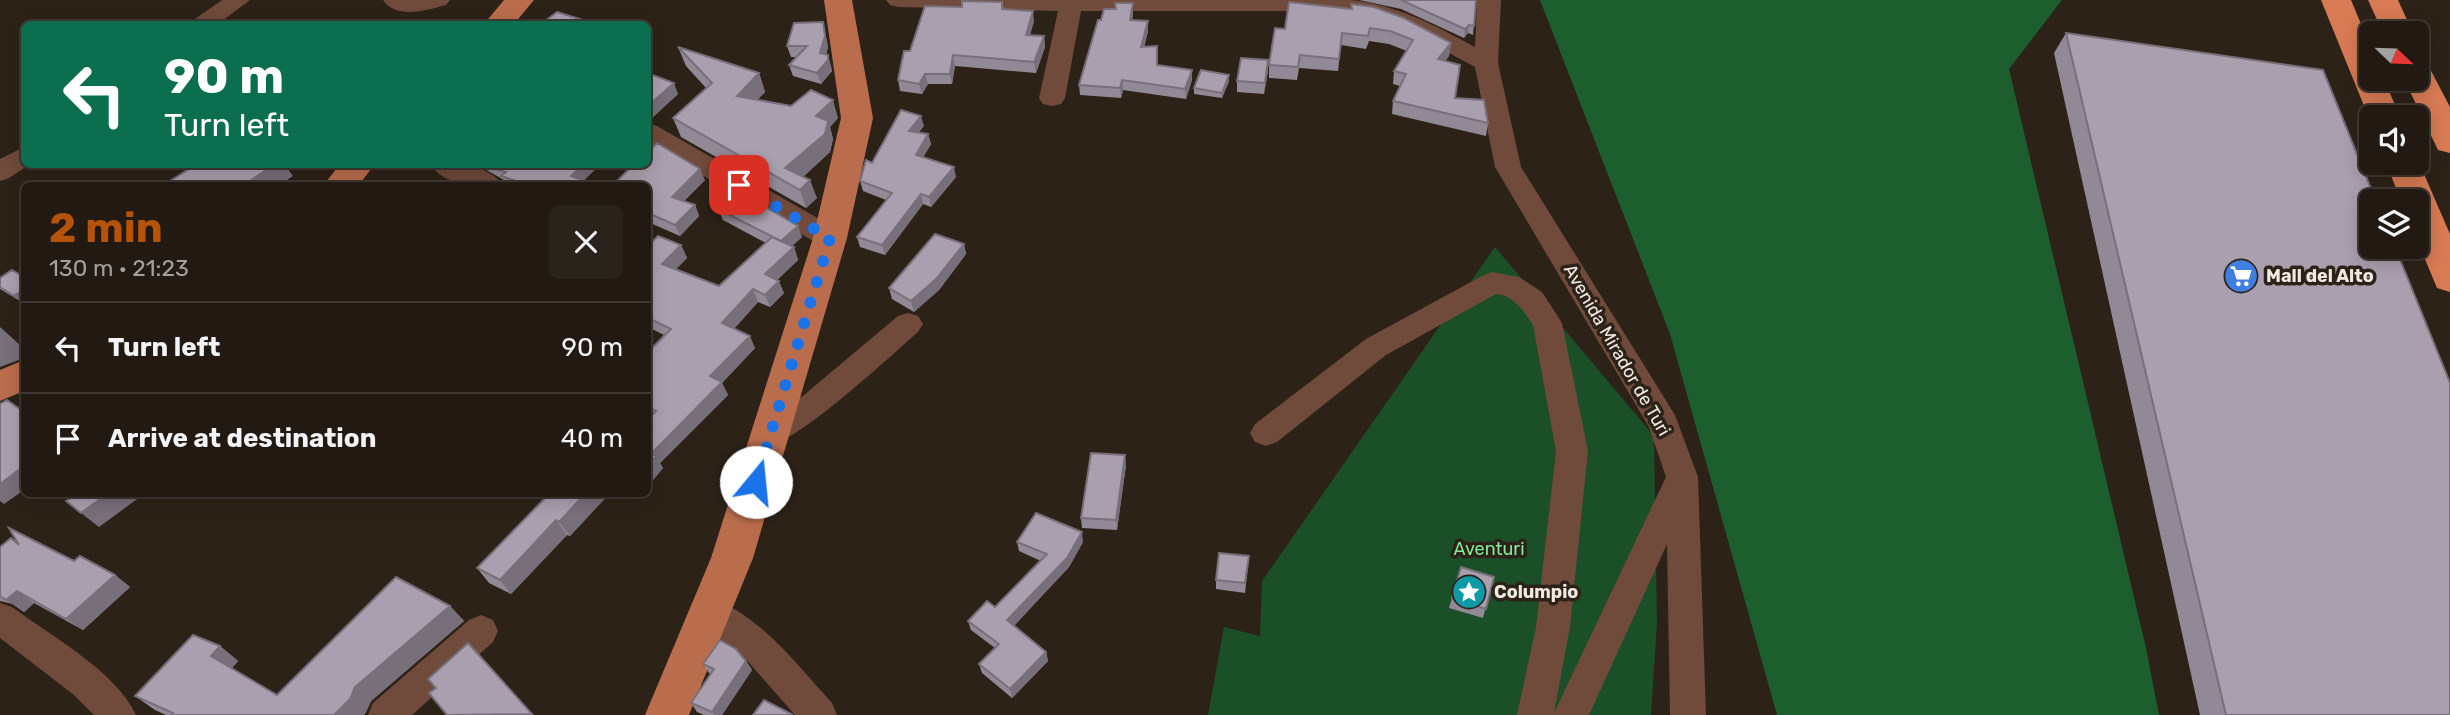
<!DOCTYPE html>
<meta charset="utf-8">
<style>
body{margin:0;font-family:Rubik,sans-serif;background:#2a231b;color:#f1f3f6;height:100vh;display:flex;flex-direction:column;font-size:26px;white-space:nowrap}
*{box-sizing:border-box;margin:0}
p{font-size:23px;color:#a2a19f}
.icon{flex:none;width:38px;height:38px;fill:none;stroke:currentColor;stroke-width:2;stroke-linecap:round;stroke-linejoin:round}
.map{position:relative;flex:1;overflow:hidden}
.side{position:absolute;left:21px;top:182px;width:630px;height:315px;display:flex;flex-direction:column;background:#221a12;border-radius:10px;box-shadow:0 4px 18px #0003,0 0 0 2px #3f3832}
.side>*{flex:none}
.top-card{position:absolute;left:21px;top:21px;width:630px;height:147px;border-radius:10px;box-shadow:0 4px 18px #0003,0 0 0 2px #3f3832;background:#0b6e4f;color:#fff;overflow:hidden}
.needle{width:46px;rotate:113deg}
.controls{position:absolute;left:2359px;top:21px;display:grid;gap:14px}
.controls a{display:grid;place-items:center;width:70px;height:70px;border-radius:10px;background:#221a12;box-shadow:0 4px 18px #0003,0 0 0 2px #3f3832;font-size:35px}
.pin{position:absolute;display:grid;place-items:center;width:60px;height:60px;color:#fff;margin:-30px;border-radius:14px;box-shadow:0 4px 10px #0006}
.me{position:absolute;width:77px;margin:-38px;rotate:17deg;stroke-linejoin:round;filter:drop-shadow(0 0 5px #0008)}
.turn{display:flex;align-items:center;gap:24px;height:147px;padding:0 28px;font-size:32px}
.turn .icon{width:91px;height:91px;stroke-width:2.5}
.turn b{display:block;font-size:49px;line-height:60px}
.round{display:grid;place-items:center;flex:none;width:74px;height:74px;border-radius:10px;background:#2a231b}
.headline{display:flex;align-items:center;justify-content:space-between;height:119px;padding:0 28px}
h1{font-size:42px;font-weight:700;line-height:52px;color:#b45309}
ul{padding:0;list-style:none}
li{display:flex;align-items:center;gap:21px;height:91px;padding:0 28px;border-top:2px solid #3f3832}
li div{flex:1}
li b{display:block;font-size:26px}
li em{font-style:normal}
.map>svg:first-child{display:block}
.green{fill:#1a4f27}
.forest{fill:#1d5e2e}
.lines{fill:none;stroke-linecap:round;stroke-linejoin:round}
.minor{fill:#704a3b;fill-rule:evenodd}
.major{fill:#ba6d4d;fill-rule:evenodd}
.highway{fill:#d87a54;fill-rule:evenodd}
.wall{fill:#928996}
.shaded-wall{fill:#776f7a}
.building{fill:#aa9fae;stroke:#776f7a;stroke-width:2}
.route{stroke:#1a73e8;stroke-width:12;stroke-dasharray:0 21.6}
.labels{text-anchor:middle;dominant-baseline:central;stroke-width:7;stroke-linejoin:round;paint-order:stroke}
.poi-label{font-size:18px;font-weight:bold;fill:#f1eae3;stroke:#2d2218;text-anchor:start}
.street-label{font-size:18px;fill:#f1eae3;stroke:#2d2218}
.park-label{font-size:18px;fill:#80ed96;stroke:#2d2218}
</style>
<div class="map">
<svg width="2450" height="715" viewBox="0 0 2450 715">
<rect width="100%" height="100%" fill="#2d2218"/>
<!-- green -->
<path class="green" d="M1495 247 1654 436 1657 623 1651 715H1208L1224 627 1260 636 1262 581Z"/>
<!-- forest -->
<path class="forest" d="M1540 0H2062L2009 69 2146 648 2159 715H1777L1670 334Z"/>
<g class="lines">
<!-- minor -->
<path class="minor" d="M222 0H250L218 24H191L195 19Z
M383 0H450L446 5C427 10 397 20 383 0Z
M886 0H1351C1397 5 1434 25 1475 47L1477 0H1501L1498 63 1521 167 1675 415 1698 477 1706 715H1670L1667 544 1589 715H1517L1536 627 1556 451 1533 325C1524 311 1513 295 1496 294L1386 355 1277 442 1266 446 1255 442 1250 433 1255 424 1366 339 1482 276 1492 272 1519 277 1542 292 1557 315 1562 323 1588 451 1570 627 1554 713 1666 477 1649 427 1495 167 1475 67 1403 28 1373 17 1321 11H1081L1065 98 1061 104 1052 106 1043 104 1039 98 1058 11 898 7 890 5Z
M648 123 657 126 840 231 844 238 840 245 830 248 820 245 648 143Z
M24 147V164H30L9 178 0 181V159Z
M430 164C453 164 489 163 503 186 480 186 444 187 430 164Z
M908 313 918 316 923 324 918 332C895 352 795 445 770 444 767 444 763 442 760 441L755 432 760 423 804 395 898 316Z
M711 598C761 616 797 665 832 703L837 715H795L743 656 699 624 694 613 699 602Z
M0 603 12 607C50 635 117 672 136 715H94L74 695 0 638Z
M481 615 493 620 498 631 493 642 412 715H368L373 703 469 620Z"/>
<!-- major -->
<path class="major" d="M504 0H534L514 24H484Z
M824 0H852L873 118 847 238 753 558 689 715H645L711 558 813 238 841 118Z
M340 164H375L358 186H323Z
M24 360V391L0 401V370Z"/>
<!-- highway -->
<path class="highway" d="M2321 0H2351L2371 48V79H2384L2400 117H2371V123Z
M2368 0H2398L2413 33H2383Z
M2417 62 2428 65 2450 107V153L2438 150 2404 79H2417Z
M2417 158 2450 234V292L2437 288 2417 240V201H2401L2386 163H2417Z"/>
</g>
<!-- wall -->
<path class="wall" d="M1359 0H1476L1473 35 1468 33 1464 38 1401 9Z
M1002 2 1004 9 1034 21 1030 35 1044 36 1045 47 1036 73 955 66 952 84H928L922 94 900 91 898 80 962 7Z
M1133 3V14L1132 20 1148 31 1144 47 1158 65 1192 70V80L1186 99 1123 90 1121 98 1080 95 1079 85 1101 20 1116 9Z
M1351 4 1451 43 1449 56 1445 61 1455 98 1488 123 1486 136 1392 114 1393 101 1400 86 1393 84 1394 71 1407 51 1389 44 1369 41 1366 49 1341 45 1338 71 1299 68 1297 80 1269 78V65L1351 9Z
M823 22 828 47 826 55H828L832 71 821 84 793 76 789 65 796 57H791L787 46Z
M2066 33 2450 715H2200L2054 53Z
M678 47 759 73 765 92 757 100 838 118 830 127 833 139 830 152 803 177 817 198 806 208 681 137 673 118 706 88 686 66Z
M1268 60V71L1264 94 1237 92V81Z
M648 76 678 94 653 117 648 115Z
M1229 81 1222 98 1194 94V88Z
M924 126 919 132 928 134 931 144 923 157 956 177 931 207 923 204 885 255 860 247 857 237 886 200 863 191 860 181 872 163Z
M467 164H601L583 180 588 186H507L504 180 481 167Z
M705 180 684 201 695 205 699 216 680 236 648 222V186Z
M718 209 802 237 792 246 794 247 798 260 777 280 784 293 770 307 758 302 734 329 755 348 722 383 728 395 660 463 663 468 648 486V419L650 416 648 415V352L664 335 648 327V246L681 245 687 258 676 269 719 286 766 243 723 220Z
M964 244 966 254 939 290 914 312 892 299 889 288Z
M24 277V299L20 301 0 289V278Z
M1126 465 1117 530 1082 528 1081 518Z
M549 494H609L570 536 567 535 511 594 489 583 477 568Z
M11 538 17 542 115 575 130 587 83 630 34 603 24 612 13 604 0 601V547Z
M1017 542H1083L1069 567 1014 626 1046 652 1048 661 1012 698 982 673 979 664 995 648 971 630 968 621 995 607 1041 561 1019 551Z
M1249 556 1245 593 1216 589V580Z
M1461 567 1494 577 1483 618 1449 608Z
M450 606 464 621 371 701 366 712 364 715H166L155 710 135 696 220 646 238 661 232 668 277 695Z
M746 661 752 670 722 715H704L697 712 691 703 711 674 709 673 703 664Z"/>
<!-- shaded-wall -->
<path class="shaded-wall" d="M1133 3V14L1130 30V20Z
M1033 11 1034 21 1027 45 1026 35Z
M580 19 582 24H573Z
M1148 21V31L1142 57 1141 47Z
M823 22 828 47 824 64 820 53Z
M1469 25 1468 33 1464 38 1465 29Z
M1044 36 1045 47 1036 73 1034 62Z
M1451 43 1449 56 1436 72 1438 59Z
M828 55 832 71 821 84 817 73Z
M953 55 955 66 952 84 950 74Z
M1268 60V71L1264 94 1265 83Z
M1192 70V80L1186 99 1185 89Z
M759 73 765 92 743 115 737 96Z
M925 74 928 84 922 94 919 84Z
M1229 75V81L1222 98V93Z
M1122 80 1123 90 1121 98 1120 88Z
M674 83 678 94 653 117 648 106Z
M833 100 838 118 830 127 833 139 830 152 792 186 785 168 816 116Z
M921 116 924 126 912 141 909 131Z
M928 134 931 144 919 165 916 155Z
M275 164H284L293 176 278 186H253L250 181Z
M584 164H601L578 186 571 176Z
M954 167 956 177 931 207 929 197Z
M700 169 705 180 677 208 672 197Z
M810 180 817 198 806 208 800 190Z
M921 194 923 204 885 255 882 245Z
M695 205 699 216 680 236 675 225Z
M798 226 802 237 784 253 780 242Z
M964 244 966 254 939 290 914 312 911 301Z
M681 245 687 258 668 277 662 264Z
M794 247 798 260 770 287 765 274Z
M779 281 784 293 770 307 765 295Z
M24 289V299L20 301 14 296Z
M753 289 758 302 727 336 722 323Z
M0 327 21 346 24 358 0 367Z
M750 336 755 348 722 383 728 395 660 463 663 468 648 486V466L651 454 710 376Z
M1125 455 1126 465 1117 530 1116 520Z
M24 466V490L4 504 0 501V484Z
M107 494H144L99 527 81 513Z
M585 494H609L570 536 559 522Z
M556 520 567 535 511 594 500 580Z
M1082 532 1083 542 1069 567 1010 630 1007 620Z
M115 575 130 587 83 630 66 619Z
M17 591 34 603 24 612 6 600Z
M450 606 464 621 371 701 366 712 364 715H334L355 687Z
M220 646 238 661 229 670 211 656Z
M1046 652 1048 661 1012 698 1010 689Z
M746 661 752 670 722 715H714L712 712Z"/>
<!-- building -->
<path class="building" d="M1401 0H1476L1474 26 1469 25 1465 29Z
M962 1 1002 2V9L1033 11 1026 35 1044 36 1034 62 953 55 950 74H925L919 84 898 80 904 51H910L925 6 962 7Z
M1289 2 1352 9 1351 4 1374 7 1404 18 1451 43 1438 59 1460 65 1455 98 1484 100 1488 123 1393 101 1406 74 1394 71 1413 40 1390 31 1370 28 1368 36 1342 33 1339 59 1300 55 1298 67 1269 65 1275 28 1285 29Z
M1115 3H1133L1130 20 1148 21 1141 47 1157 46V65L1192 70 1185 89 1122 80 1120 88 1079 85 1098 20H1101L1104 9H1116Z
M557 12 580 19 573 24H541Z
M823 22 825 36 820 53 828 55V60L817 73 789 65 807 46H787L794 23Z
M2066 33 2323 70 2376 201H2371V247H2395L2450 383V715H2226Z
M678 47 759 73 737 96 791 106 811 90 833 100 816 116 828 121 825 134 785 168 810 180 800 190 673 118 712 83Z
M1241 58 1268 60 1265 83 1237 81Z
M1201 70 1229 75 1222 93 1194 88Z
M650 74 674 83 648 106V76Z
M901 110 921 116 909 131 928 134 916 155 954 167 929 197 921 194 882 245 857 237 892 193 860 181 866 160 872 163Z
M657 143 700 169 672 197 695 205 675 225 648 213V186H612L634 164H648V152Z
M197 164H275L250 181 260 186H162Z
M488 164H584L571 176 586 181 581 186H528L529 185 501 176 506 172 495 169Z
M740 192 798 226 781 241 718 209Z
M935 234 964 244 936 279 911 301 889 288Z
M658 236 681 245 662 264 719 286 772 237 794 247 765 274 779 281 765 295 753 289 722 323 750 336 710 376 722 382 651 454 656 456 648 466V434L652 429 648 427V419L656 411 648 407V352L671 329 648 318V246Z
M12 270 24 277V289L14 296 0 287V278Z
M7 400 24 412V466L0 484V404Z
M1091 453 1125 455 1116 520 1081 518Z
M77 494H107L81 513 66 501Z
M549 494H585L559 522 556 520 500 580 477 568Z
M1036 513 1082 532 1067 558 1007 620 1046 652 1010 689 979 664 999 644 968 621 987 601 995 607 1047 554 1017 542Z
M9 528 74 561 80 556 115 575 66 619 17 591 6 600 0 596V547L11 538 19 545Z
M1219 553 1249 556 1245 583 1216 580Z
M1461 567 1494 577 1486 609 1452 598Z
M396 577 450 606 355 687 350 699 334 715H171L173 713 135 696 193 635 220 646 211 656 277 695Z
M720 640 736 649 746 661 712 712 691 703 714 669 703 664Z
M468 643 532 714 447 715 429 693 436 688 428 679Z
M764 700 793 715H753Z"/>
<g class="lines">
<!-- route -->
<path class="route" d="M739 185 830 238 756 482"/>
</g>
<!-- icons -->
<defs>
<g id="supermarket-disc" transform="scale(1.75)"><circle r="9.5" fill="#3f7fe0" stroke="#2d2218"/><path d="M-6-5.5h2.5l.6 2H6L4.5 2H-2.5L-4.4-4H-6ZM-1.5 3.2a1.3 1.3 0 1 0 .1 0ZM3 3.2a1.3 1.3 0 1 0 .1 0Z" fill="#fff"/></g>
<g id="sight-disc" transform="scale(1.75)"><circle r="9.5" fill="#0f9aa8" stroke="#2d2218"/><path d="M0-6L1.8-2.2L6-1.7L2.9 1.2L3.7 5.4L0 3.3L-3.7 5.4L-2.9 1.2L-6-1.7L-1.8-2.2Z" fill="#fff"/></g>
</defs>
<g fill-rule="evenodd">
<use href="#supermarket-disc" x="2241" y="276"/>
<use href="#sight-disc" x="1469" y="592"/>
</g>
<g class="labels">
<!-- poi labels -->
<g class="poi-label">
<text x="2266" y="276">Mall del Alto</text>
<text x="1494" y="592">Columpio</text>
</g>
<!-- street labels -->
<g class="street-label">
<text transform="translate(1617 350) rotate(60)">Avenida Mirador de Turi</text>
</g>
<!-- park labels -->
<g class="park-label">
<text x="1489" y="549">Aventuri</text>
</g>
</g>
</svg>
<div class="controls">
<a><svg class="needle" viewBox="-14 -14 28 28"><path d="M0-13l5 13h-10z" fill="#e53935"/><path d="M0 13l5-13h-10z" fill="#a2a19f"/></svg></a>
<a><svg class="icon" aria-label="sound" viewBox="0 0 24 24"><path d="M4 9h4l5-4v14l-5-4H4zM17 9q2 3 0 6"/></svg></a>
<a><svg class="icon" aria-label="layers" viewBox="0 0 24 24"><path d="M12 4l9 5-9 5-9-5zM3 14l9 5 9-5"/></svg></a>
</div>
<div class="pin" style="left:739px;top:185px;background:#d93025"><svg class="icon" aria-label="arrive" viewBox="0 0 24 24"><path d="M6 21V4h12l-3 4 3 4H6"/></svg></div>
<svg class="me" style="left:756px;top:482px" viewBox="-20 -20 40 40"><circle r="19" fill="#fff"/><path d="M0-13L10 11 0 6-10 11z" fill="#1a73e8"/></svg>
<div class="top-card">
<div class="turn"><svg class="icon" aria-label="left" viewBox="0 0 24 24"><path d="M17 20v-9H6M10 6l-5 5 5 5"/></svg><div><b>90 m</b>Turn left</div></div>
</div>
<section class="side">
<div class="headline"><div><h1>2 min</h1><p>130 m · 21:23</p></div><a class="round"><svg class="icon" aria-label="close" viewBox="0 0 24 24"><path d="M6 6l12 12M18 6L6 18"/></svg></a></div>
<ul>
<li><svg class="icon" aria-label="left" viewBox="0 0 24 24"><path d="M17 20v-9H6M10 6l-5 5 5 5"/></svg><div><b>Turn left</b></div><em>90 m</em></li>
<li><svg class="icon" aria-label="arrive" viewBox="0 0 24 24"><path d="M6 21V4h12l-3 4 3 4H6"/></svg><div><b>Arrive at destination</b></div><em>40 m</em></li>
</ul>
</section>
</div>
